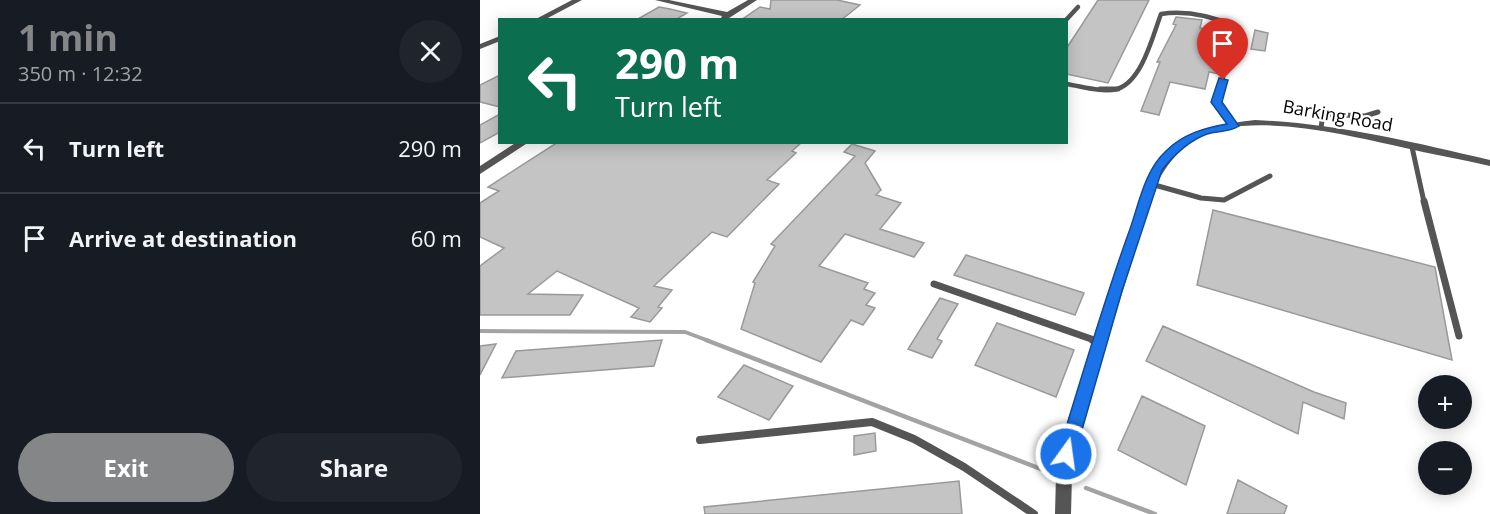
<!DOCTYPE html>
<meta charset="utf-8">
<style>
body{margin:0;font-family:"Open Sans",sans-serif;background:#20242c;color:#f1f3f6;height:100vh;display:flex;flex-direction:column;font-size:22px;white-space:nowrap}
*{box-sizing:border-box;margin:0}
p{font-size:20px;color:#9ea1a6}
.icon{flex:none;width:33px;height:33px;fill:none;stroke:currentColor;stroke-width:2;stroke-linecap:round;stroke-linejoin:round}
.map{position:relative;flex:1;overflow:hidden}
.sheet{display:flex;flex-direction:column;background:#171b24;width:480px}
.sheet>*{flex:none}
.guide{position:absolute;left:18px;top:18px;width:570px;height:126px;border-radius:0px;box-shadow:0 3px 15px #0003;background:#0b6e4f;color:#fff;overflow:hidden}
.controls{position:absolute;left:938px;top:375px;display:grid;gap:12px}
.controls a{display:grid;place-items:center;width:54px;height:54px;border-radius:50%;background:#171b24;box-shadow:0 3px 15px #0003;font-size:30px}
.pin{position:absolute;display:grid;place-items:center;width:51px;height:51px;color:#fff;margin:-62px -26px;border-radius:50% 50% 50% 0;rotate:-45deg;box-shadow:0 0 6px #0007}
.pin .icon{rotate:45deg}
.me{position:absolute;width:66px;margin:-33px;rotate:14deg;stroke-linejoin:round;filter:drop-shadow(0 0 4px #0008)}
.turn{display:flex;align-items:center;gap:21px;height:126px;padding:0 18px;font-size:27px}
.turn .icon{width:78px;height:78px;stroke-width:2.5}
.turn b{display:block;font-size:42px;line-height:51px}
.round{display:grid;place-items:center;flex:none;width:63px;height:63px;border-radius:32px;background:#20242c}
.head{display:flex;align-items:center;justify-content:space-between;height:102px;padding:0 18px}
h1{font-size:36px;font-weight:700;line-height:45px;color:#858687}
.action{display:flex;gap:12px;margin-top:auto;padding:12px 18px}
.action a{flex:1;height:69px;border-radius:36px;background:#858687;color:#fff;font-size:24px;font-weight:700;line-height:69px;text-align:center}
.action a+a{background:#20242c;color:#f1f3f6}
ul{padding:0;list-style:none}
li{display:flex;align-items:center;gap:18px;height:90px;padding:0 18px;border-top:2px solid #363941}
li div{flex:1}
li b{display:block;font-size:22px}
li em{font-style:normal}
main{display:flex;flex:1;min-height:0}
.map>svg:first-child{display:block}
.lines{fill:none;stroke-linecap:round;stroke-linejoin:round}
.stream-far1{stroke:#a3a3a3;stroke-width:4}
.stream{stroke:#a3a3a3;stroke-width:4.5}
.building{fill:#c4c4c4;stroke:#999;stroke-width:1.5}
.service-far3{stroke:#555;stroke-width:4.5}
.service-far2{stroke:#555;stroke-width:5}
.service-far1{stroke:#555;stroke-width:7}
.service{stroke:#555;stroke-width:8}
.minor{fill:#555;fill-rule:evenodd}
.route{fill:#1a73e8;stroke:#114b97;stroke-width:1.5}
.labels{text-anchor:middle;dominant-baseline:central;stroke-width:4.5;stroke-linejoin:round;paint-order:stroke}
.street-label{font-size:18px;fill:#000;stroke:#fff}
</style>
<main>
<section class="sheet">
<div class="head"><div><h1>1 min</h1><p>350 m · 12:32</p></div><a class="round"><svg class="icon" aria-label="close" viewBox="0 0 24 24"><path d="M6 6l12 12M18 6L6 18"/></svg></a></div>
<ul>
<li><svg class="icon" aria-label="left" viewBox="0 0 24 24"><path d="M17 20v-9H6M10 6l-5 5 5 5"/></svg><div><b>Turn left</b></div><em>290 m</em></li>
<li><svg class="icon" aria-label="arrive" viewBox="0 0 24 24"><path d="M6 21V4h12l-3 4 3 4H6"/></svg><div><b>Arrive at destination</b></div><em>60 m</em></li>
</ul>
<div class="action"><a>Exit</a><a>Share</a></div>
</section>
<div class="map">
<svg width="1010" height="514" viewBox="0 0 1010 514">
<rect width="100%" height="100%" fill="#fff"/>
<g class="lines">
<!-- stream-far1 -->
<path class="stream-far1" d="M0 331 205 332 229 341"/>
<!-- stream -->
<path class="stream" d="M226 340 566 471
M606 488 675 514"/>
</g>
<!-- building -->
<path class="building" d="M291 0H357L380 5 361 20H261L280 7 290 9Z
M618 0H669L628 83 586 74V49Z
M179 7 190 9 207 13 195 20H156Z
M696 17 722 20 720 28 751 34 739 74 729 72 725 89 690 82 679 115 661 111 680 62H677L696 25 693 24Z
M775 30 788 33 785 51 771 49Z
M20 75V107L0 102V85Z
M20 114V132L0 143V125Z
M78 142H322L312 151 316 153 287 180 299 184 247 237 232 232 174 286 192 290 178 307 182 308 170 322 151 317 159 308 77 271 48 294 103 295 90 315H0V266L24 248 0 237V203L19 191 8 187Z
M372 144 395 151 385 163 401 190 396 195 421 203 400 229 444 243 434 257 365 234 339 266 388 283 384 289 395 293 386 305 395 308 383 325 371 320 341 362 261 329 275 283 273 282 295 246 291 244 375 156 364 152Z
M733 210 955 267 972 360 717 285Z
M486 255 604 293 595 315 474 275Z
M460 298 478 304 457 339 462 341 452 358 428 349Z
M517 323 594 350 576 397 495 365Z
M683 326 834 392 866 403 864 419 823 402 818 434 666 361Z
M182 340 174 366 22 378 36 351Z
M16 344 0 375V346Z
M264 365 313 386 289 420 238 397Z
M662 396 725 426 706 485 638 450Z
M395 433 396 451 374 455V436Z
M758 480 807 506 804 514H747Z
M479 481 482 514H225L224 507Z"/>
<g class="lines">
<!-- service-far3 -->
<path class="service-far3" d="M586 20 598 7
M586 84C601 86 622 93 637 89 662 82 673 35 681 14 707 10 731 16 755 26L756 35 739 90"/>
<!-- service-far2 -->
<path class="service-far2" d="M620 89H638
M740 89 736 102 754 126
M841 128 843 114 885 116 898 112
M932 147 944 202
M671 184 721 198 744 200 790 176"/>
<!-- service-far1 -->
<path class="service-far1" d="M944 201 979 336
M454 284 617 341"/>
<!-- service -->
<path class="service" d="M613 340 619 342
M220 440 392 422 434 439 484 467 554 514"/>
<!-- minor -->
<path class="minor" d="M92 0H102L64 20H54Z
M175 0H189L247 12 268 0H277L246 20H240L242 16Z
M20 36V41L0 49V44Z
M775 120C854 123 933 142 1010 160V166C980 159 950 154 921 147 866 135 764 109 714 140 696 151 687 166 676 184L603 419 592 475 591 514H575L576 475 588 419 666 184C671 175 676 164 683 155 704 128 743 124 775 120Z
M37 142H49L0 174V166Z"/>
</g>
<!-- route -->
<path class="route" d="M739 78 748 80 742 102 759 126C751 132 738 131 727 134 708 141 694 155 682 170L642 291 595 454 593 461 586 463 580 461 578 454C601 379 623 303 650 229 659 203 665 170 686 151 703 134 724 128 747 124L731 102Z"/>
<g class="labels">
<!-- street labels -->
<g class="street-label">
<text transform="translate(858 115) rotate(10)">Barking Road</text>
</g>
</g>
</svg>
<div class="controls">
<a>+</a>
<a>−</a>
</div>
<div class="pin" style="left:743px;top:80px;background:#d93025"><svg class="icon" aria-label="arrive" viewBox="0 0 24 24"><path d="M6 21V4h12l-3 4 3 4H6"/></svg></div>
<svg class="me" style="left:586px;top:454px" viewBox="-20 -20 40 40"><circle r="17" fill="#1a73e8" stroke="#fff" stroke-width="3"/><path d="M0-11L8 9 0 5-8 9z" fill="#fff"/></svg>
<div class="guide">
<div class="turn"><svg class="icon" aria-label="left" viewBox="0 0 24 24"><path d="M17 20v-9H6M10 6l-5 5 5 5"/></svg><div><b>290 m</b>Turn left</div></div>
</div>
</div>
</main>
